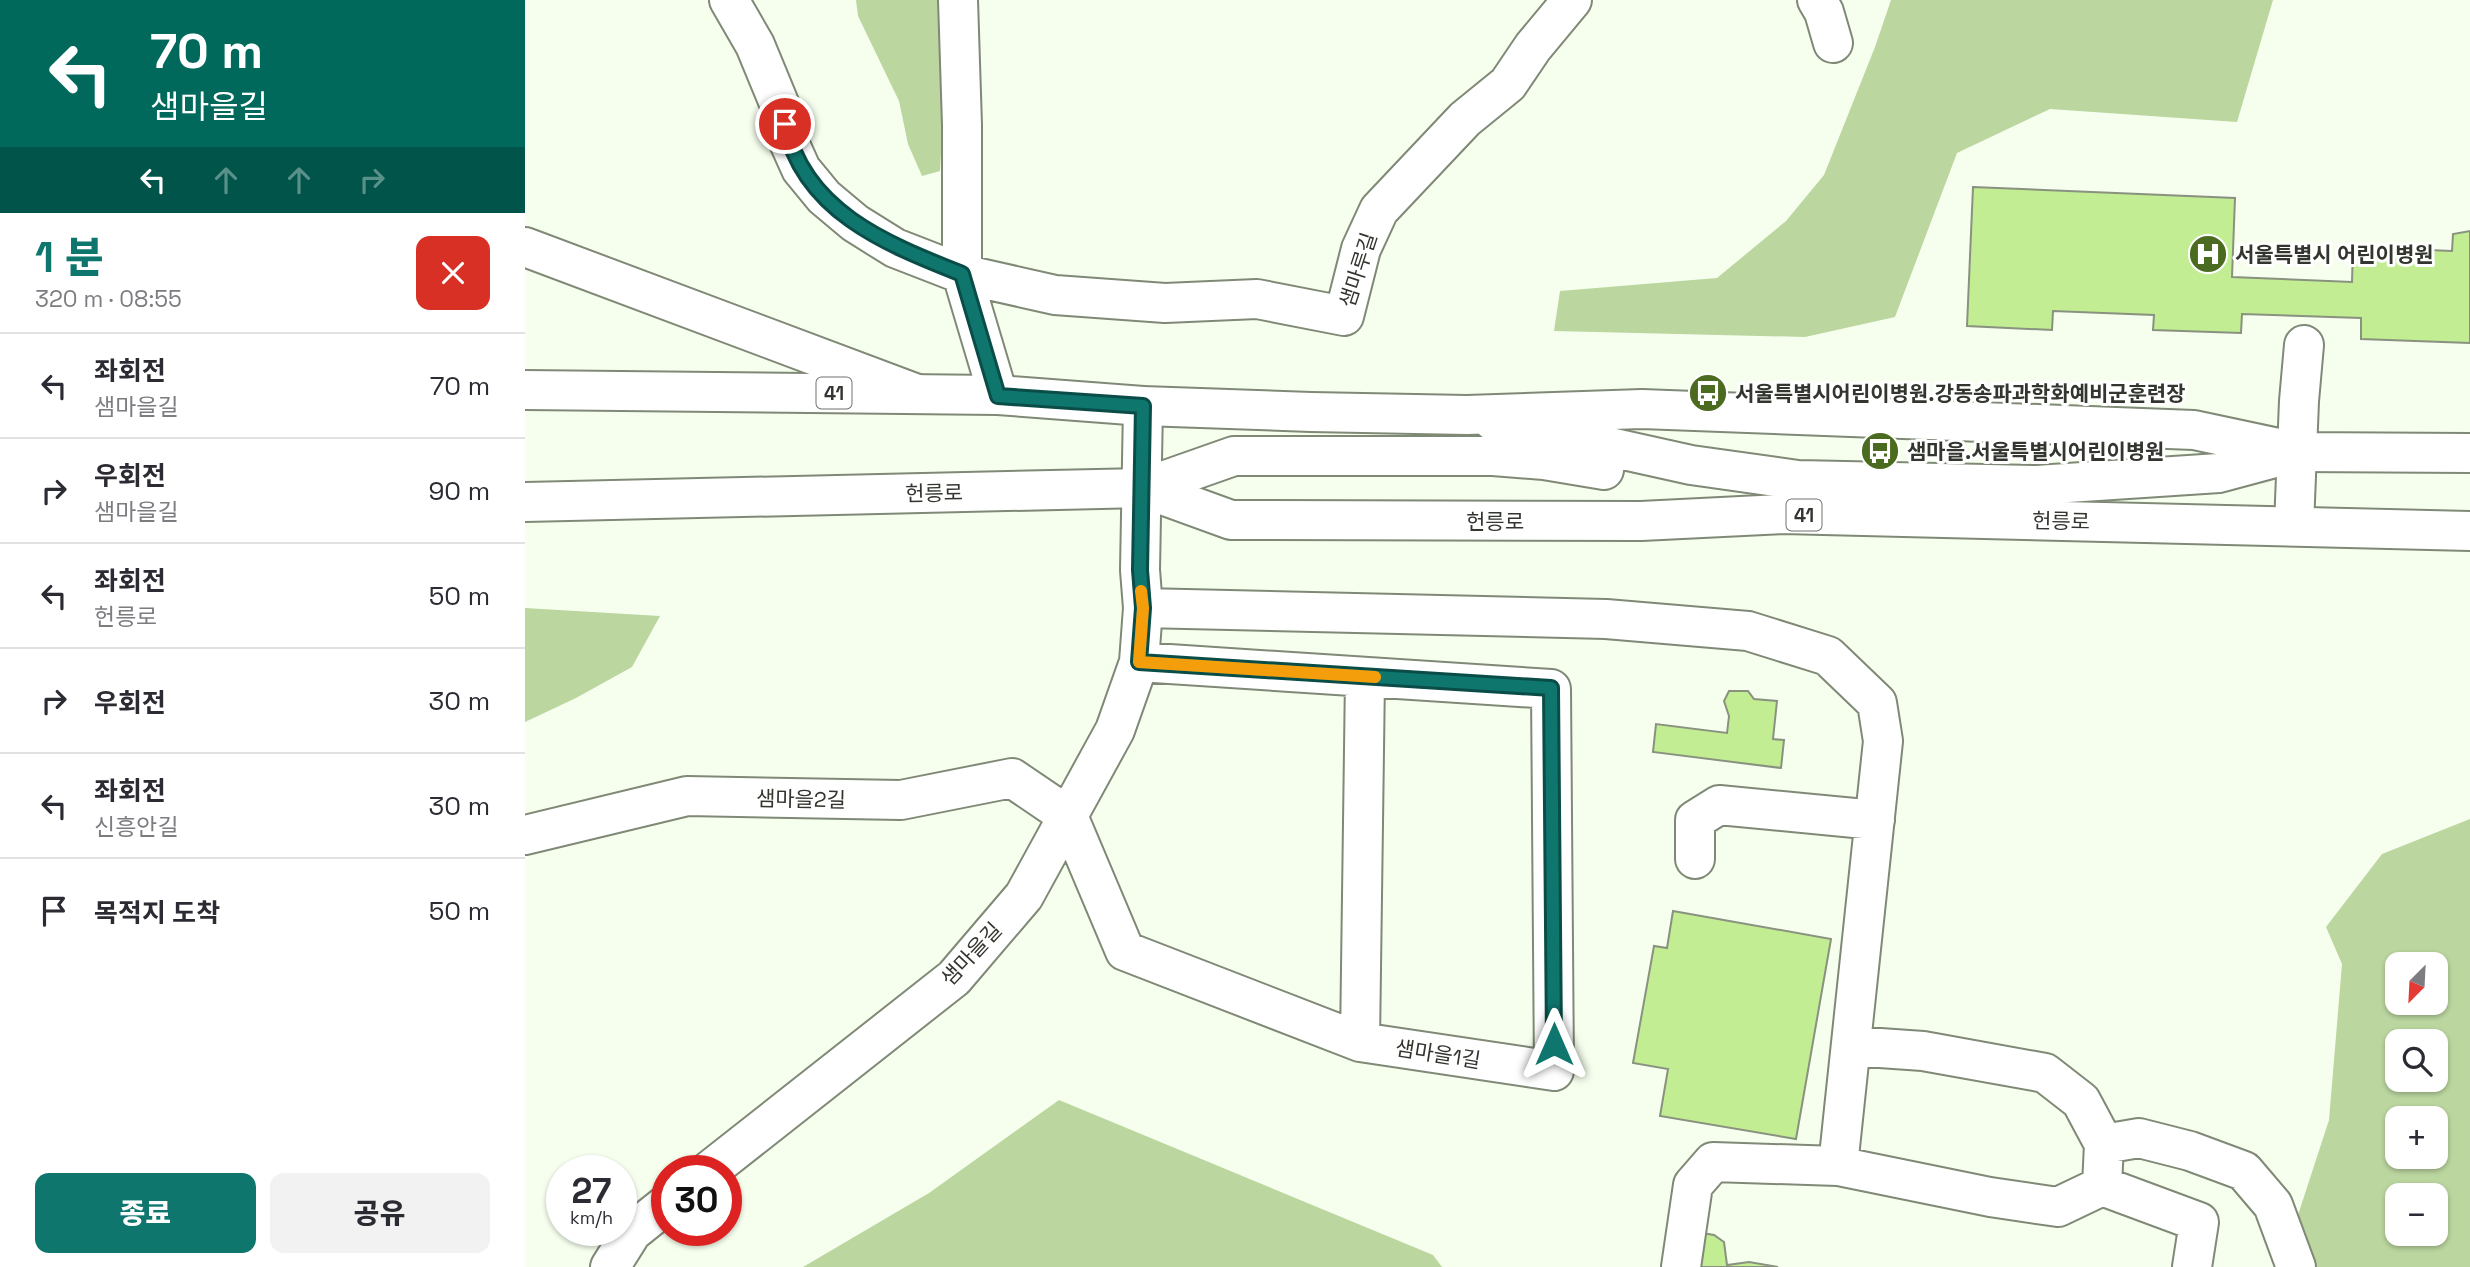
<!DOCTYPE html>
<html lang="ko">
<meta charset="utf-8">
<style>
body{margin:0;font-family:"Space Grotesk","Noto Sans KR",sans-serif;background:#f2f2f3;color:#2b2b33;height:100vh;display:flex;flex-direction:column;font-size:26px;white-space:nowrap}
*{box-sizing:border-box;margin:0}
p{font-size:23px;color:#7c7c81}
.icon{flex:none;width:38px;height:38px;fill:none;stroke:currentColor;stroke-width:2;stroke-linecap:round;stroke-linejoin:round}
.map{position:relative;flex:1;overflow:hidden}
.details{display:flex;flex-direction:column;background:#fff;width:525px}
.details>*{flex:none}
.banner{background:#00695c;color:#fff;overflow:hidden}
.needle{width:46px;rotate:204deg}
.buttons{position:absolute;left:1860px;top:952px;display:grid;gap:14px}
.buttons a{display:grid;place-items:center;width:63px;height:63px;border-radius:14px;background:#fff;box-shadow:0 2px 5px #0004;font-size:35px}
.speed{position:absolute;left:21px;top:1155px;display:flex;gap:14px;font-size:35px;font-weight:700;text-align:center}
.speed>*{display:grid;place-content:center;width:91px;height:91px;border-radius:50%;background:#fff;box-shadow:0 2px 5px #0004;line-height:1}
.speed small{font-size:18px;font-weight:400}
.speed .limit{border:10px solid #d22;background:#fff;color:#111}
.pin{position:absolute;display:grid;place-items:center;width:60px;height:60px;color:#fff;margin:-30px;border:4px solid #fff;border-radius:50%;box-shadow:0 2px 7px #0007}
.me{position:absolute;width:77px;margin:-38px;rotate:0deg;stroke-linejoin:round;filter:drop-shadow(0 0 5px #0008)}
.turn{display:flex;align-items:center;gap:24px;height:147px;padding:0 35px;font-size:32px}
.turn .icon{width:91px;height:91px;stroke-width:2.5}
.turn b{display:block;font-size:49px;line-height:60px}
.lanes{display:flex;align-items:center;height:66px;padding:0 35px;background:#0003;justify-content:center;gap:35px;direction:ltr}
.lanes .off{opacity:.35}
.round{display:grid;place-items:center;flex:none;width:74px;height:74px;border-radius:14px;background:#f2f2f3}
.head{display:flex;align-items:center;justify-content:space-between;height:119px;padding:0 35px}
h1{font-size:42px;font-weight:800;line-height:52px;color:#0f766e}
.primary-button{display:flex;gap:14px;margin-top:auto;padding:14px 35px}
.primary-button a{flex:1;height:80px;border-radius:14px;background:#0f766e;color:#fff;font-size:28px;font-weight:800;line-height:80px;text-align:center}
.primary-button a+a{background:#f2f2f3;color:#2b2b33}
ul{padding:0;list-style:none}
li{display:flex;align-items:center;gap:21px;height:105px;padding:0 35px;border-top:2px solid #e1e1e2}
li div{flex:1}
li b{display:block;font-size:26px}
li em{font-style:normal}
main{display:flex;flex:1;min-height:0}
.map>svg:first-child{display:block}
.green{fill:#bbd69f;fill-rule:evenodd}
.building{fill:#c2ed93;stroke:#89927f;stroke-width:2}
.lines{fill:none;stroke-linecap:round;stroke-linejoin:round}
.minor-casing{stroke:#7f8976;stroke-width:42}
.major-casing{stroke:#7f8976;stroke-width:42}
.highway-casing{stroke:#7f8976;stroke-width:42}
.minor{stroke:#fff;stroke-width:38}
.major{stroke:#fff;stroke-width:38}
.highway{stroke:#fff;stroke-width:38}
.route-casing{stroke:#0a4d48;stroke-width:18}
.route{stroke:#0f766e;stroke-width:12}
.slow{stroke:#f59e0b;stroke-width:12}
.labels{text-anchor:middle;dominant-baseline:central;stroke-width:6;stroke-linejoin:round;paint-order:stroke}
.shield{fill:#fff;stroke:#70726d;stroke-width:2}
.shield-label{font-size:19px;font-weight:bold;fill:#32362e}
.poi-label{font-size:21px;font-weight:bold;fill:#32362e;stroke:#fff;text-anchor:start}
.street-label{font-size:21px;fill:#32362e;stroke:#fff}
</style>
<main>
<section class="details">
<div class="banner">
<div class="turn"><svg class="icon" aria-label="left" viewBox="0 0 24 24"><path d="M17 20v-9H6M10 6l-5 5 5 5"/></svg><div><b>70 m</b>샘마을길</div></div>
<div class="lanes"><svg class="icon" aria-label="left" viewBox="0 0 24 24"><path d="M17 20v-9H6M10 6l-5 5 5 5"/></svg><svg class="icon off" aria-label="ahead" viewBox="0 0 24 24"><path d="M12 20V5M6 11l6-6 6 6"/></svg><svg class="icon off" aria-label="ahead" viewBox="0 0 24 24"><path d="M12 20V5M6 11l6-6 6 6"/></svg><svg class="icon off" aria-label="right" viewBox="0 0 24 24"><path d="M7 20v-9h11M14 6l5 5-5 5"/></svg></div>
</div>
<div class="head"><div><h1>1 분</h1><p>320 m · 08:55</p></div><a class="round" style="background:#d93025;color:#fff"><svg class="icon" aria-label="close" viewBox="0 0 24 24"><path d="M6 6l12 12M18 6L6 18"/></svg></a></div>
<ul>
<li><svg class="icon" aria-label="left" viewBox="0 0 24 24"><path d="M17 20v-9H6M10 6l-5 5 5 5"/></svg><div><b>좌회전</b><p>샘마을길</p></div><em>70 m</em></li>
<li><svg class="icon" aria-label="right" viewBox="0 0 24 24"><path d="M7 20v-9h11M14 6l5 5-5 5"/></svg><div><b>우회전</b><p>샘마을길</p></div><em>90 m</em></li>
<li><svg class="icon" aria-label="left" viewBox="0 0 24 24"><path d="M17 20v-9H6M10 6l-5 5 5 5"/></svg><div><b>좌회전</b><p>헌릉로</p></div><em>50 m</em></li>
<li><svg class="icon" aria-label="right" viewBox="0 0 24 24"><path d="M7 20v-9h11M14 6l5 5-5 5"/></svg><div><b>우회전</b></div><em>30 m</em></li>
<li><svg class="icon" aria-label="left" viewBox="0 0 24 24"><path d="M17 20v-9H6M10 6l-5 5 5 5"/></svg><div><b>좌회전</b><p>신흥안길</p></div><em>30 m</em></li>
<li><svg class="icon" aria-label="arrive" viewBox="0 0 24 24"><path d="M6 21V4h12l-3 4 3 4H6"/></svg><div><b>목적지 도착</b></div><em>50 m</em></li>
</ul>
<div class="primary-button"><a>종료</a><a>공유</a></div>
</section>
<div class="map">
<svg width="1945" height="1267" viewBox="0 0 1945 1267">
<rect width="100%" height="100%" fill="#f6ffee"/>
<!-- green -->
<path class="green" d="M331 0H416L420 80 415 171 397 176 383 144 374 101 333 16Z
M1366 0H1748L1712 122 1525 109 1432 153 1370 317 1280 337 1029 331 1035 291 1192 278 1261 221 1299 175 1350 47Z
M0 608 135 616 107 667 51 698 0 722Z
M1945 819V1267H1756L1804 1120 1817 964 1801 927 1857 854ZM1872 964H1911V1003H1872ZM1872 1041H1911V1080H1872ZM1872 1118H1911V1157H1872ZM1872 1195H1911V1234H1872Z
M534 1100 908 1255 917 1267H278L404 1193Z"/>
<!-- building -->
<path class="building" d="M1448 187 1710 198 1707 277 1827 282 1828 247 1927 251 1928 234 1945 231V343L1836 339V318L1717 314 1716 333 1628 330 1629 315 1528 311 1527 330 1442 326Z
M1204 691H1223L1229 699 1252 701 1248 739 1259 740 1256 768 1128 752 1131 724 1202 733 1204 716 1199 701Z
M1148 911 1306 939 1271 1139 1135 1116 1143 1069 1108 1063 1129 946 1142 948Z
M1177 1233 1189 1235 1199 1242 1202 1265 1224 1262 1253 1267H1167Z"/>
<g class="lines">
<!-- minor casing -->
<g class="minor-casing">
<path id="minor" d="M204 0 230 45 256 108 263 140 276 169 299 197 330 223 370 248 437 274 530 295 640 303 732 299 819 316 836 249 854 210 940 119 983 84 1008 47 1047 0
M433 0 437 125V274L473 395
M1292 0 1299 12 1308 43
M968 421 1166 465 1273 480 1512 485 1694 473 1772 452
M618 488 709 456H968L1019 460 1079 470
M1769 526 1774 401 1779 345
M618 608 1081 619 1223 631 1303 656 1352 703 1358 741 1313 1166 1465 1197 1533 1207 1577 1186 1579 1144 1556 1101 1520 1073 1398 1051 1326 1046
M0 835 162 796 376 800 487 778 543 816 600 951 835 1042 1029 1071 1026 689 614 662
M1170 859V820L1194 805 1350 820
M835 1042 840 677
M1579 1144 1614 1138 1665 1151 1719 1171 1748 1205 1771 1267
M184 1171 429 978 499 896 590 730 614 662 618 608 615 570 618 406
M1577 1186 1674 1222 1667 1267
M85 1267 107 1232 142 1204
M1156 1267 1168 1185 1188 1162 1313 1166"/>
</g>
<!-- major casing -->
<g class="major-casing">
<path id="major" d="M0 390 473 395 618 406 786 412 942 415 1117 409 1669 430 1772 452 1945 453
M0 502 618 488 706 520 1116 521 1258 514 1945 531"/>
</g>
<!-- highway casing -->
<g class="highway-casing">
<path id="highway" d="M0 247 392 394"/>
</g>
<!-- minor -->
<use href="#minor" class="minor"/>
<!-- major -->
<use href="#major" class="major"/>
<!-- highway -->
<use href="#highway" class="highway"/>
</g>
<g class="lines">
<!-- route casing -->
<g class="route-casing">
<path id="route" d="M260 124C279 212 362 244 437 274L473 396 618 406 615 570 618 608 614 662 1026 688 1029 1044"/>
</g>
<!-- route -->
<use href="#route" class="route"/>
<!-- slow -->
<path class="slow" d="M616 591 618 608 614 662 850 677"/>
</g>
<!-- icons -->
<defs>
<g id="hospital-disc" transform="scale(2.0125)"><circle r="9.5" fill="#4b6b20" stroke="#fff"/><path d="M-5-5h3v3.5h4V-5h3V5h-3V1.5h-4V5h-3Z" fill="#fff"/></g>
<g id="bus-disc" transform="scale(2.0125)"><circle r="9.5" fill="#4b6b20" stroke="#fff"/><path d="M-5-6H5V4H4V6H2V4H-2V6H-4V4H-5ZM-3.5-4V0h7V-4ZM-3.5 1.2v1.5H-2V1.2ZM2 1.2v1.5H3.5V1.2Z" fill="#fff"/></g>
</defs>
<g fill-rule="evenodd">
<use href="#hospital-disc" x="1683" y="254"/>
<use href="#bus-disc" x="1183" y="393"/>
<use href="#bus-disc" x="1355" y="451"/>
</g>
<g class="labels">
<!-- shield labels -->
<g class="shield">
<rect x="291.5" y="377.5" width="35" height="31" rx="5"/>
<rect x="1261.5" y="499.5" width="35" height="31" rx="5"/>
</g>
<g class="shield-label">
<text x="309" y="393">41</text>
<text x="1279" y="515">41</text>
</g>
<!-- poi labels -->
<g class="poi-label">
<text x="1710" y="254">서울특별시 어린이병원</text>
<text x="1210" y="393">서울특별시어린이병원.강동송파과학화예비군훈련장</text>
<text x="1382" y="451">샘마을.서울특별시어린이병원</text>
</g>
<!-- street labels -->
<g class="street-label">
<text transform="translate(833 270) rotate(-72)">샘마루길</text>
<text transform="translate(409 493) rotate(-1)">헌릉로</text>
<text x="970" y="521">헌릉로</text>
<text transform="translate(1536 521) rotate(1)">헌릉로</text>
<text transform="translate(276 799) rotate(1)">샘마을2길</text>
<text transform="translate(446 954) rotate(-47)">샘마을길</text>
<text transform="translate(913 1054) rotate(9)">샘마을1길</text>
</g>
</g>
</svg>
<div class="buttons">
<a><svg class="needle" viewBox="-14 -14 28 28"><path d="M0-13l5 13h-10z" fill="#e53935"/><path d="M0 13l5-13h-10z" fill="#7c7c81"/></svg></a>
<a><svg class="icon" aria-label="search" viewBox="0 0 24 24"><circle cx="10" cy="10" r="6"/><path d="M15 15l6 6"/></svg></a>
<a>+</a>
<a>−</a>
</div>
<div class="speed"><div>27<small>km/h</small></div><div class="limit">30</div></div>
<div class="pin" style="left:260px;top:124px;background:#d93025"><svg class="icon" aria-label="arrive" viewBox="0 0 24 24"><path d="M6 21V4h12l-3 4 3 4H6"/></svg></div>
<svg class="me" style="left:1029px;top:1044px" viewBox="-20 -20 40 40"><path d="M0-17L14 15 0 8-14 15z" fill="#0f766e" stroke="#fff" stroke-width="4"/></svg>
</div>
</main>
